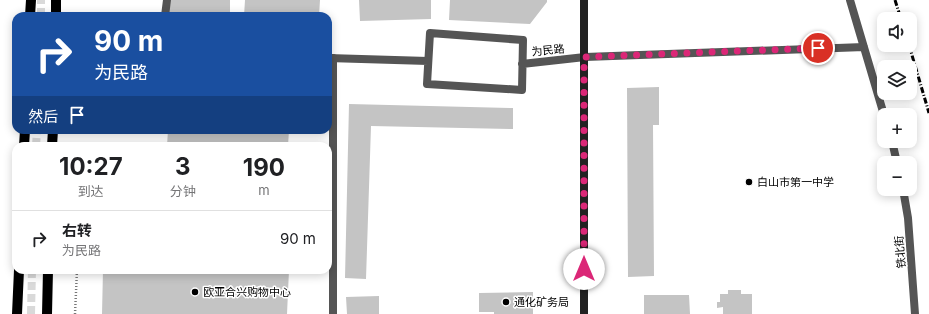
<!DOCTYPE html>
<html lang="zh">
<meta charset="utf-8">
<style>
body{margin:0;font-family:Inter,"Noto Sans SC",sans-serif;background:#f2f2f2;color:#202124;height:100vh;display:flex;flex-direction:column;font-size:15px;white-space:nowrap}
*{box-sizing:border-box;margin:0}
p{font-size:13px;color:#757577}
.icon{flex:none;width:22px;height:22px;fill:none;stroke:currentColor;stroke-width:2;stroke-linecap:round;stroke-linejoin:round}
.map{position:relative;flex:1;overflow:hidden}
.details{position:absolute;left:12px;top:142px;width:320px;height:132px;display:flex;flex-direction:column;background:#fff;border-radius:12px;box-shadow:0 2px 10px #0003}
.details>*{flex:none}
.hud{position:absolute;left:12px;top:12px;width:320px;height:122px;border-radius:12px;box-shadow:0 2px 10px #0003;background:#1a4fa0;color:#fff;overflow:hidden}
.controls{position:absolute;left:877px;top:12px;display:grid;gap:8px}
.controls a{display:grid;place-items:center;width:40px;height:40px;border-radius:8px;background:#fff;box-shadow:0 2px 10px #0003;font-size:20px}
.pin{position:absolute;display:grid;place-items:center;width:34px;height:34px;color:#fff;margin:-17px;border:2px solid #fff;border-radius:50%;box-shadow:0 1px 4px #0007}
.me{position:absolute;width:44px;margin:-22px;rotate:0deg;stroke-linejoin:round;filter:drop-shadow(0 0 3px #0008)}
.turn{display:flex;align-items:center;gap:14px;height:84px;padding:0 16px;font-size:18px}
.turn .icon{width:52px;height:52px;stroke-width:2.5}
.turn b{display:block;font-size:28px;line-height:34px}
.then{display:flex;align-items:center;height:38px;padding:0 16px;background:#0003;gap:8px;font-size:15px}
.eta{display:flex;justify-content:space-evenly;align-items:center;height:68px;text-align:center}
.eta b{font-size:24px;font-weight:700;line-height:28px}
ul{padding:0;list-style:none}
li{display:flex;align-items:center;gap:12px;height:56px;padding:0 16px;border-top:1px solid #e0e0e0}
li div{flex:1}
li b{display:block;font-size:15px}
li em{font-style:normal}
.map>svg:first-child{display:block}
.building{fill:#c4c4c4}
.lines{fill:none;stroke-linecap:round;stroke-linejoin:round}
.pedestrian-tunnel{stroke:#d9d9d9;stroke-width:8;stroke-dasharray:8 4;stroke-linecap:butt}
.path{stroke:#777;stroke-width:2.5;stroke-dasharray:1 2;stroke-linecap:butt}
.pedestrian{stroke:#555;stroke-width:8}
.minor{stroke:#555;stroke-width:8}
.tertiary{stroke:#555;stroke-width:8}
.secondary{stroke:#222;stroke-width:8}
.primary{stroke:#000;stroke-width:10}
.rail{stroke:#000;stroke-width:3;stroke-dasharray:6 2 1 2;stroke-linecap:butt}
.route{stroke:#db2777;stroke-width:7;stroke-dasharray:0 12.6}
.poi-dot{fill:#000;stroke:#fff;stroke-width:1.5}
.labels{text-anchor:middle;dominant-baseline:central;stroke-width:3;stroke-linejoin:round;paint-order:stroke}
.street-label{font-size:11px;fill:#000;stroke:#fff}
.poi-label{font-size:11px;fill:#000;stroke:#fff;text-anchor:start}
</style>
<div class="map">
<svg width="929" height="314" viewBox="0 0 929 314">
<rect width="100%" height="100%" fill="#fff"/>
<!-- building -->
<path class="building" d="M168 0H230V16H168Z
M245 0H320L319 16H244Z
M359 0H431V19L360 21Z
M450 0H547V2L530 24 449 20Z
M659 87V125H653L654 276 628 277 627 88Z
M349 104 513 108V129L371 126 366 279 345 278Z
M168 130H289L288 146H167Z
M103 270H289L287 314H102Z
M728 290H741V294H752V314H723V307L717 308V302H720V294H728Z
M533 292V314H494V312H479V293Z
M644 295H689L690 314H644Z
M379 296V314H347L346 297Z"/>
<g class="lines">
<!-- pedestrian-tunnel -->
<path class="pedestrian-tunnel" d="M41 16V0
M36 146 37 130
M31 314 32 270"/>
<!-- path -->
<path class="path" d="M75 314 77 270"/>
<!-- pedestrian -->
<path class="pedestrian" d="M165 16 167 0
M430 33 523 40 522 90 427 84Z
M328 58 428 61
M522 64 585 57"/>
<!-- minor -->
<path class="minor" d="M333 314V58"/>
<!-- tertiary -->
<path class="tertiary" d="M850 0 884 115
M585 57 864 47
M892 141 897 163
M903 189 908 218 915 314"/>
<!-- secondary -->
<path class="secondary" d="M584 0V314"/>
<!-- primary -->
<path class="primary" d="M30 16 31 0
M56 16V0
M24 146 25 130
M52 146 53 130
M17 314 19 270
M47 314 48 270"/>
<!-- rail -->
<path class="rail" d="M895 0 901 19
M909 45 929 113"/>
</g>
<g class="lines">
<!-- route -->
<path class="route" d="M584 269V57L818 48"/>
</g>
<!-- markers -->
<g class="poi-dot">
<circle cx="749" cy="182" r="4"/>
<circle cx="195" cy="292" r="4"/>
<circle cx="506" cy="302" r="4"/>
</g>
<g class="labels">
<!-- street labels -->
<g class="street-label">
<text transform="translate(548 50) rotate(-6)">为民路</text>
<text transform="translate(900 252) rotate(-95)">铁北街</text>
</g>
<!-- poi labels -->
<g class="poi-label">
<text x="757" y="182">白山市第一中学</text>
<text x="203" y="292">欧亚合兴购物中心</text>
<text x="514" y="302">通化矿务局</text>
</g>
</g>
</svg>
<div class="controls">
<a><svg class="icon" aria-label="sound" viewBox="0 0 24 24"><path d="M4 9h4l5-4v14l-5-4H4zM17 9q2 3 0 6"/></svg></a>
<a><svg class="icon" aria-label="layers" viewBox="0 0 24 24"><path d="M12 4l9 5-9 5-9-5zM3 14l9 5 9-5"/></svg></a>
<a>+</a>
<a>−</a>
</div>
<div class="pin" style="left:818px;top:48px;background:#d93025"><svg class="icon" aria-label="arrive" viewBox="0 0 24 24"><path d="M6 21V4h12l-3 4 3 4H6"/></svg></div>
<svg class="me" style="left:584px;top:269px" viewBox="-20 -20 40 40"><circle r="19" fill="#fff"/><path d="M0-13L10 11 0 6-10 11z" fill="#db2777"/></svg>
<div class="hud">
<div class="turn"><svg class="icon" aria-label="right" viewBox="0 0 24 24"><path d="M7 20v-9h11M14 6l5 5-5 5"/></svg><div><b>90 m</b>为民路</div></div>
<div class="then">然后<svg class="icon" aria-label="arrive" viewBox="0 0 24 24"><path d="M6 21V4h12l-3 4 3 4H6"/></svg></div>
</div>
<section class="details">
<div class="eta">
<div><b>10:27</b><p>到达</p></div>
<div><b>3</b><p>分钟</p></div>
<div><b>190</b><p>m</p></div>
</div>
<ul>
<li><svg class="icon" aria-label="right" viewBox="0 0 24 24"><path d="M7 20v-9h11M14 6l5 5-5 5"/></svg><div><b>右转</b><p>为民路</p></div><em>90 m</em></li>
</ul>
</section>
</div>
